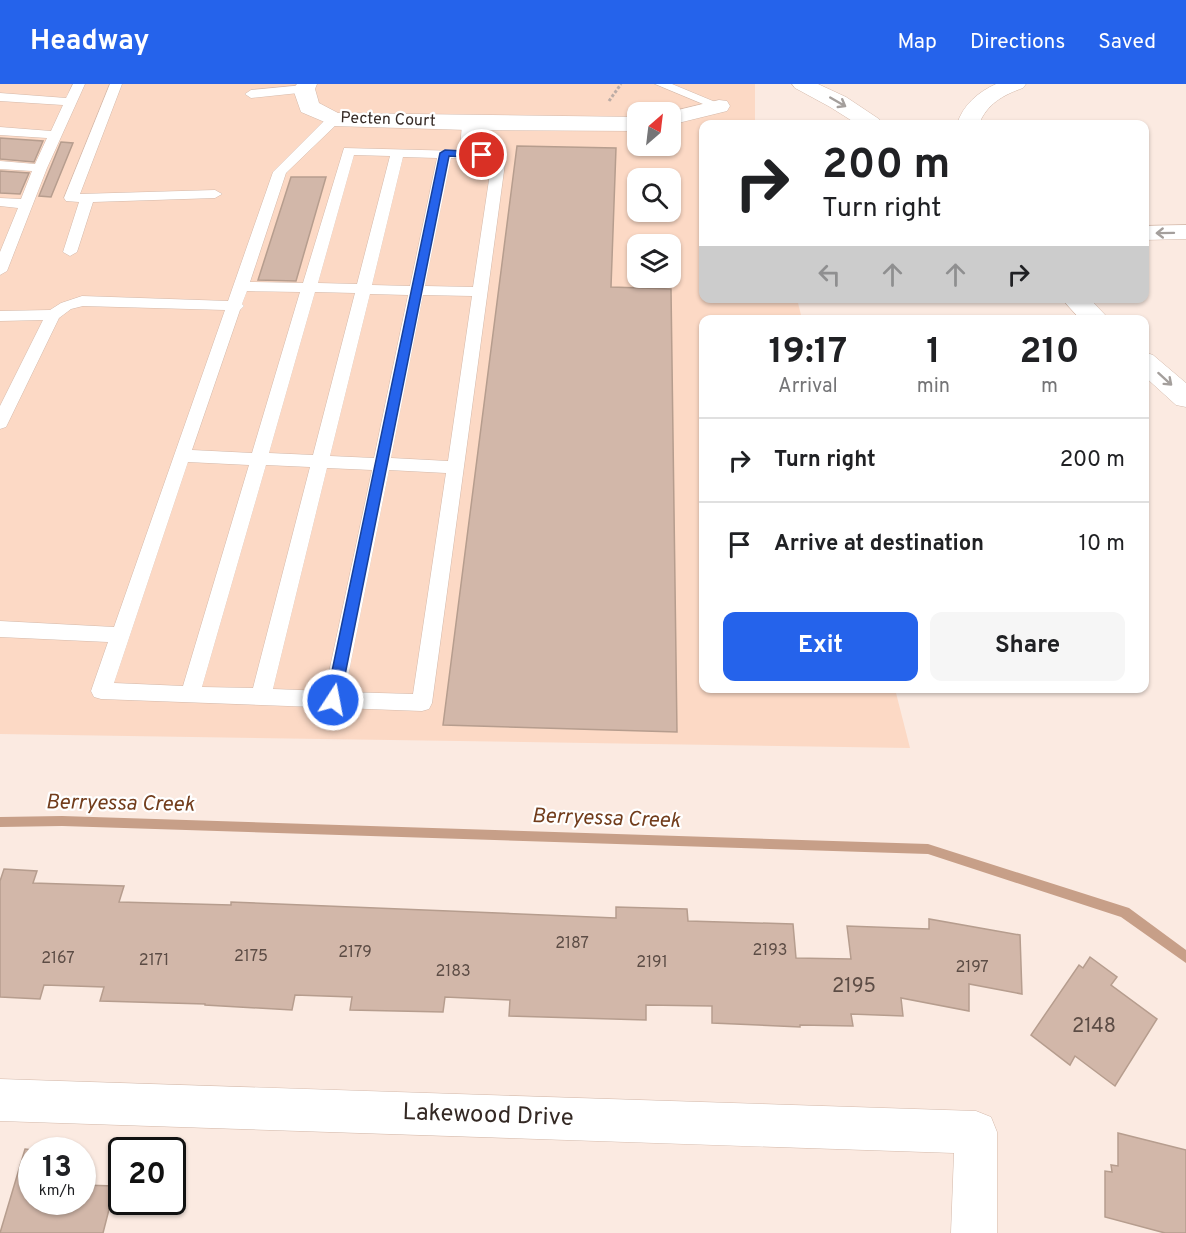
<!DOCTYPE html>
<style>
body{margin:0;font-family:Overpass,sans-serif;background:#f6f6f6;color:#202124;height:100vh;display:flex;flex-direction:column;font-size:22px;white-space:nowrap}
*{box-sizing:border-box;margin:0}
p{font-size:20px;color:#757577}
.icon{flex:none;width:33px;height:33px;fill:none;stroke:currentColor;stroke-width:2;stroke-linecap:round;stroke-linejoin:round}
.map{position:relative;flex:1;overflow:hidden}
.sheet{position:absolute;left:699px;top:231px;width:450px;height:378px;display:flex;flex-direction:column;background:#fff;border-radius:12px;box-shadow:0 2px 4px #0004}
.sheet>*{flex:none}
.guide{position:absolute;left:699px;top:36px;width:450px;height:183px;border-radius:12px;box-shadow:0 2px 4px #0004;background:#fff;color:#202124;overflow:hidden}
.needle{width:39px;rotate:28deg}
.tools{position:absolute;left:627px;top:18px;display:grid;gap:12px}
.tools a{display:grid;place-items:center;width:54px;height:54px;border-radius:12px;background:#fff;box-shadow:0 2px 4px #0004;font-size:30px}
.speed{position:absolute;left:18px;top:1053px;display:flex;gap:12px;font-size:30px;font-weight:700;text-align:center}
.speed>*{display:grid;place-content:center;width:78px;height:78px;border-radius:50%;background:#fff;box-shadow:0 2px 4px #0004;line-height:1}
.speed small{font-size:15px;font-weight:400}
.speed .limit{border:3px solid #111;border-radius:9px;background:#fff;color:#111}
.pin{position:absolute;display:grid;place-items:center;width:51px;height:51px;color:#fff;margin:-26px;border:3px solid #fff;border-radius:50%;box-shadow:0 2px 6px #0007}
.me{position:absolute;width:66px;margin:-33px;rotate:11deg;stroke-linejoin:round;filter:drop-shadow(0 0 4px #0008)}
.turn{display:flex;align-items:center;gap:21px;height:126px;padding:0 24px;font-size:27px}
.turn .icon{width:78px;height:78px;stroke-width:2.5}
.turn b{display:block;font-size:42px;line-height:51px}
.lanes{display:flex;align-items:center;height:57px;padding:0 24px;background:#0003;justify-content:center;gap:30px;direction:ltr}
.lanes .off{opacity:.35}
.eta{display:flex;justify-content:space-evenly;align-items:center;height:102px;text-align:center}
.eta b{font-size:36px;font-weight:700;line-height:42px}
.action{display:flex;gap:12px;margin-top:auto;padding:12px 24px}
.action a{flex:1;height:69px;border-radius:12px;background:#2563eb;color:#fff;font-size:24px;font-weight:700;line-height:69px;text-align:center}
.action a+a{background:#f6f6f6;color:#202124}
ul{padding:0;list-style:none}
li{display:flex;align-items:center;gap:18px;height:84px;padding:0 24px;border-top:2px solid #e0e0e0}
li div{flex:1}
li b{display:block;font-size:22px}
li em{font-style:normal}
header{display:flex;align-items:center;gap:36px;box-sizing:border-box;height:84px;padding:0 30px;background:#2563eb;color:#fff}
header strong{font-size:28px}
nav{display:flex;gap:33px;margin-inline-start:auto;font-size:21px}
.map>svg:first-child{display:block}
.built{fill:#fcd9c5;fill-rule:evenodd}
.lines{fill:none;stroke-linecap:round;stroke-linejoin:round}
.stream{fill:#c79f88;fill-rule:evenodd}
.building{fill:#d2b7a9;stroke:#b69d8e;stroke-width:1.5}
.service-casing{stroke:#d4b9aa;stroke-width:1}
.minor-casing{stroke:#d4b9aa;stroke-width:1}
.motorway-casing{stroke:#d4b9aa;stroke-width:1}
.path{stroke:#bcaca5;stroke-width:3;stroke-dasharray:3 2;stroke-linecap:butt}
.service{fill:#fff;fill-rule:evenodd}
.minor{fill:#fff;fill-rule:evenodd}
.motorway{fill:#fff;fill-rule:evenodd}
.oneway{stroke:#a49f9c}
.route{fill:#2563eb;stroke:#184099;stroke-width:1.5}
.labels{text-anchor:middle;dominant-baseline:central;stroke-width:4.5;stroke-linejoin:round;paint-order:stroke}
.far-street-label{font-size:16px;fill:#342924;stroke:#fff}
.number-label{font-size:16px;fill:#5c4c45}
.near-number-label{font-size:20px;fill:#5c4c45}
.water-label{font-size:21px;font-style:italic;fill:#723d1c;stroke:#fff}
.near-street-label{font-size:24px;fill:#342924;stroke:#fff}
</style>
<header>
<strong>Headway</strong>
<nav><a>Map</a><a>Directions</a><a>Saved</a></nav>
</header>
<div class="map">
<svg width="1186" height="1149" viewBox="0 0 1186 1149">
<rect width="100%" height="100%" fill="#fbeae1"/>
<!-- built -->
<path class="built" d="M0 0H755V40H704V214L797 215 802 235 704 236V604L895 605 910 664 0 650ZM638 28H670V62H638ZM638 94H670V128H638ZM638 160H670V194H638Z"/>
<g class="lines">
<!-- stream -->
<path class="stream" d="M62 732 928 760 1129 824 1186 866V879L1121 833 928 770 62 742 0 743V733Z"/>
</g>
<!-- building -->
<path class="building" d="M0 54 43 57 34 78 0 75Z
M61 58 73 59 51 113 39 112Z
M517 62 616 64 611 203 671 205 677 648 443 641Z
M0 87 29 89 20 110 0 109Z
M291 93H326L296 197 258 196Z
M4 785 37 787 33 799 124 802 119 818 231 821V818L616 834V823L687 825 688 837 793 840 796 874 851 875 847 842 929 845V835L1020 851 1022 910 969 900V927L901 914 903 932 851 930 853 942 800 941V943L712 939V922L646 921V936L509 932 510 916 445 913 443 928 350 926 352 913 295 911 292 926 205 921V920L100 917 104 903 44 901 40 915 0 913V797Z
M1090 873 1117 893 1111 901 1157 935 1115 1002 1075 972 1070 981 1031 951 1079 881 1083 884Z
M1118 1049 1186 1066V1149H1165L1105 1133V1087L1112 1088 1111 1081 1118 1082Z
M25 1065 32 1066V1118H82V1101L115 1102 103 1149H0Z"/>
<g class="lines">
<!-- service casing -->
<g class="service-casing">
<path id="service" d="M73 0H85L47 84 7 187 0 191V168L18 124 0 122V114L21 115 32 87 0 85V77L35 80 47 54 0 51V43L51 47 63 21 0 17V9L66 14Z
M110 0H122L80 110 215 106 222 110 215 114 93 118 77 168 70 172 63 168 79 118 66 117 64 114Z
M655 0H672L725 22 723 25H715Z
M304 1 310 5 308 8 251 14 245 10 251 6Z
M334 31 340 35 339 38 286 89 250 198 303 199 344 64 460 67 462 39 468 35 474 39 473 67 499 68 506 72 432 619 429 625 422 627 101 615 94 613 91 607 108 558 0 553V537L114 543 225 226 83 222 71 225 59 234 8 339 6 343 0 345V322L43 236 0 237V227L50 226 61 219 82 212 228 217 273 88 329 32ZM354 71 390 72 357 200 318 199ZM403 73 437 74 410 202 372 201ZM451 74 492 76 473 203 425 202ZM247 207 300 208 252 369 192 366 240 226 244 222 242 220ZM315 208 355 209 313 371 269 369ZM370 210 408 211 374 374 330 372ZM423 211 472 212 448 377 391 374ZM188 378 249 381 183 602 114 599ZM266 381 310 383 253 604 202 603ZM327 384 372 386 325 607 273 605ZM389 386 446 389 413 610 345 608Z"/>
</g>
<!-- minor casing -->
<g class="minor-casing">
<path id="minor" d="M297 0H317L315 5 319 19 338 29 638 33V47L468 46 334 42 301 28 293 5Z
M719 16 727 17 730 22 727 27 670 41V28Z
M0 995 976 1027 991 1033 997 1048V1149H951L954 1069 0 1037Z"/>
</g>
<!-- motorway casing -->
<g class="motorway-casing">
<path id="motorway" d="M792 0H818L846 13 879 35 882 40H857L830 23 795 4Z
M996 0H1026L1023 4C1003 11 987 20 979 40H957C963 21 978 8 996 0Z
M1186 141V155L1144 156V142Z
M1061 214H1089L1110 236H1081Z
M1144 268 1153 271 1186 299V323L1176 321 1144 292Z"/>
</g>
<!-- path -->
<path class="path" d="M609 17 621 0"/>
<!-- service -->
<use href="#service" class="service"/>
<!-- minor -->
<use href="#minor" class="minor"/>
<!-- motorway -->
<use href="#motorway" class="motorway"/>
</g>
<!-- one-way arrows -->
<defs><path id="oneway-shaft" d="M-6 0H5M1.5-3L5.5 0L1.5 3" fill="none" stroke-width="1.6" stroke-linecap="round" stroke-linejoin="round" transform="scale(1.5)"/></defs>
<g class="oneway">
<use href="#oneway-shaft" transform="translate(838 18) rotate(30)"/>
<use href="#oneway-shaft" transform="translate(1165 149) rotate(179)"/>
<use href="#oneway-shaft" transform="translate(1165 295) rotate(42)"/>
</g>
<!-- route -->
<path class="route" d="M445 66 482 68 487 71 482 74 449 72 340 616 338 620H328L326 616 440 69Z"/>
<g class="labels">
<!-- far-street labels -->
<g class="far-street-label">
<text transform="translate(388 36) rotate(2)">Pecten Court</text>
</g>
<!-- number labels -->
<g class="number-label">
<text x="572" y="860">2187</text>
<text x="770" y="867">2193</text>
<text x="355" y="869">2179</text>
<text x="251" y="873">2175</text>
<text x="58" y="875">2167</text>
<text x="154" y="877">2171</text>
<text x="652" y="879">2191</text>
<text x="972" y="884">2197</text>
<text x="453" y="888">2183</text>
</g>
<!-- near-number labels -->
<g class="near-number-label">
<text x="854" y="903">2195</text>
<text x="1094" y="943">2148</text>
</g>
<!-- water labels -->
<g class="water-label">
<text transform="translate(120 720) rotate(1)">Berryessa Creek</text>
<text transform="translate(606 735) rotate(2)">Berryessa Creek</text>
</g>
<!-- near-street labels -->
<g class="near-street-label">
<text transform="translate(488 1032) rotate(2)">Lakewood Drive</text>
</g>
</g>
</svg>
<div class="tools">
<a><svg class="needle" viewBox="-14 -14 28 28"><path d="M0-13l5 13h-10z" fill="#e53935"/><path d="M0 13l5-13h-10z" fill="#757577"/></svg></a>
<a><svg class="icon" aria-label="search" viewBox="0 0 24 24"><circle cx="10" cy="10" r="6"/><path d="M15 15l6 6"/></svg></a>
<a><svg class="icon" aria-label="layers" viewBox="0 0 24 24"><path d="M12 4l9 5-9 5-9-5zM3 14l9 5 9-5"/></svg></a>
</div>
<div class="speed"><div>13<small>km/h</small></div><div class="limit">20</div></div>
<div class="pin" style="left:482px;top:71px;background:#d93025"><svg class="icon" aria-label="arrive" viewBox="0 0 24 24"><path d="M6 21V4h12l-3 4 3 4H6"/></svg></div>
<svg class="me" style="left:333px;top:616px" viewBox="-20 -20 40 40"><circle r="17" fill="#2563eb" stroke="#fff" stroke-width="3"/><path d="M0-11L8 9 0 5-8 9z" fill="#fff"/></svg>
<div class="guide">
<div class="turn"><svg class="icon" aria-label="right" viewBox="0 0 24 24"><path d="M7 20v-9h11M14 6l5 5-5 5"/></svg><div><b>200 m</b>Turn right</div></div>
<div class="lanes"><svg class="icon off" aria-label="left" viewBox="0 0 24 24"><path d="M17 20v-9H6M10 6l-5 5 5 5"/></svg><svg class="icon off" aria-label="ahead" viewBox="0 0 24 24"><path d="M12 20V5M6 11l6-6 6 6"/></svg><svg class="icon off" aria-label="ahead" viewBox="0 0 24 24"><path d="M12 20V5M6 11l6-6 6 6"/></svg><svg class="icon" aria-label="right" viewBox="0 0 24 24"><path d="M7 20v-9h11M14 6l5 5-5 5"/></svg></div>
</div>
<section class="sheet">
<div class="eta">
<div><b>19:17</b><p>Arrival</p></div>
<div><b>1</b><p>min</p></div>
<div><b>210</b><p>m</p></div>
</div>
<ul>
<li><svg class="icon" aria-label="right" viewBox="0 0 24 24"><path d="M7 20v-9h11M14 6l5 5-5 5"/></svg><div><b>Turn right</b></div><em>200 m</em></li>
<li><svg class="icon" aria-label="arrive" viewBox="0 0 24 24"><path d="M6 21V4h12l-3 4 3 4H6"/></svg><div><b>Arrive at destination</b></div><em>10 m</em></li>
</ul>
<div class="action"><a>Exit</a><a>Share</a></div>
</section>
</div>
